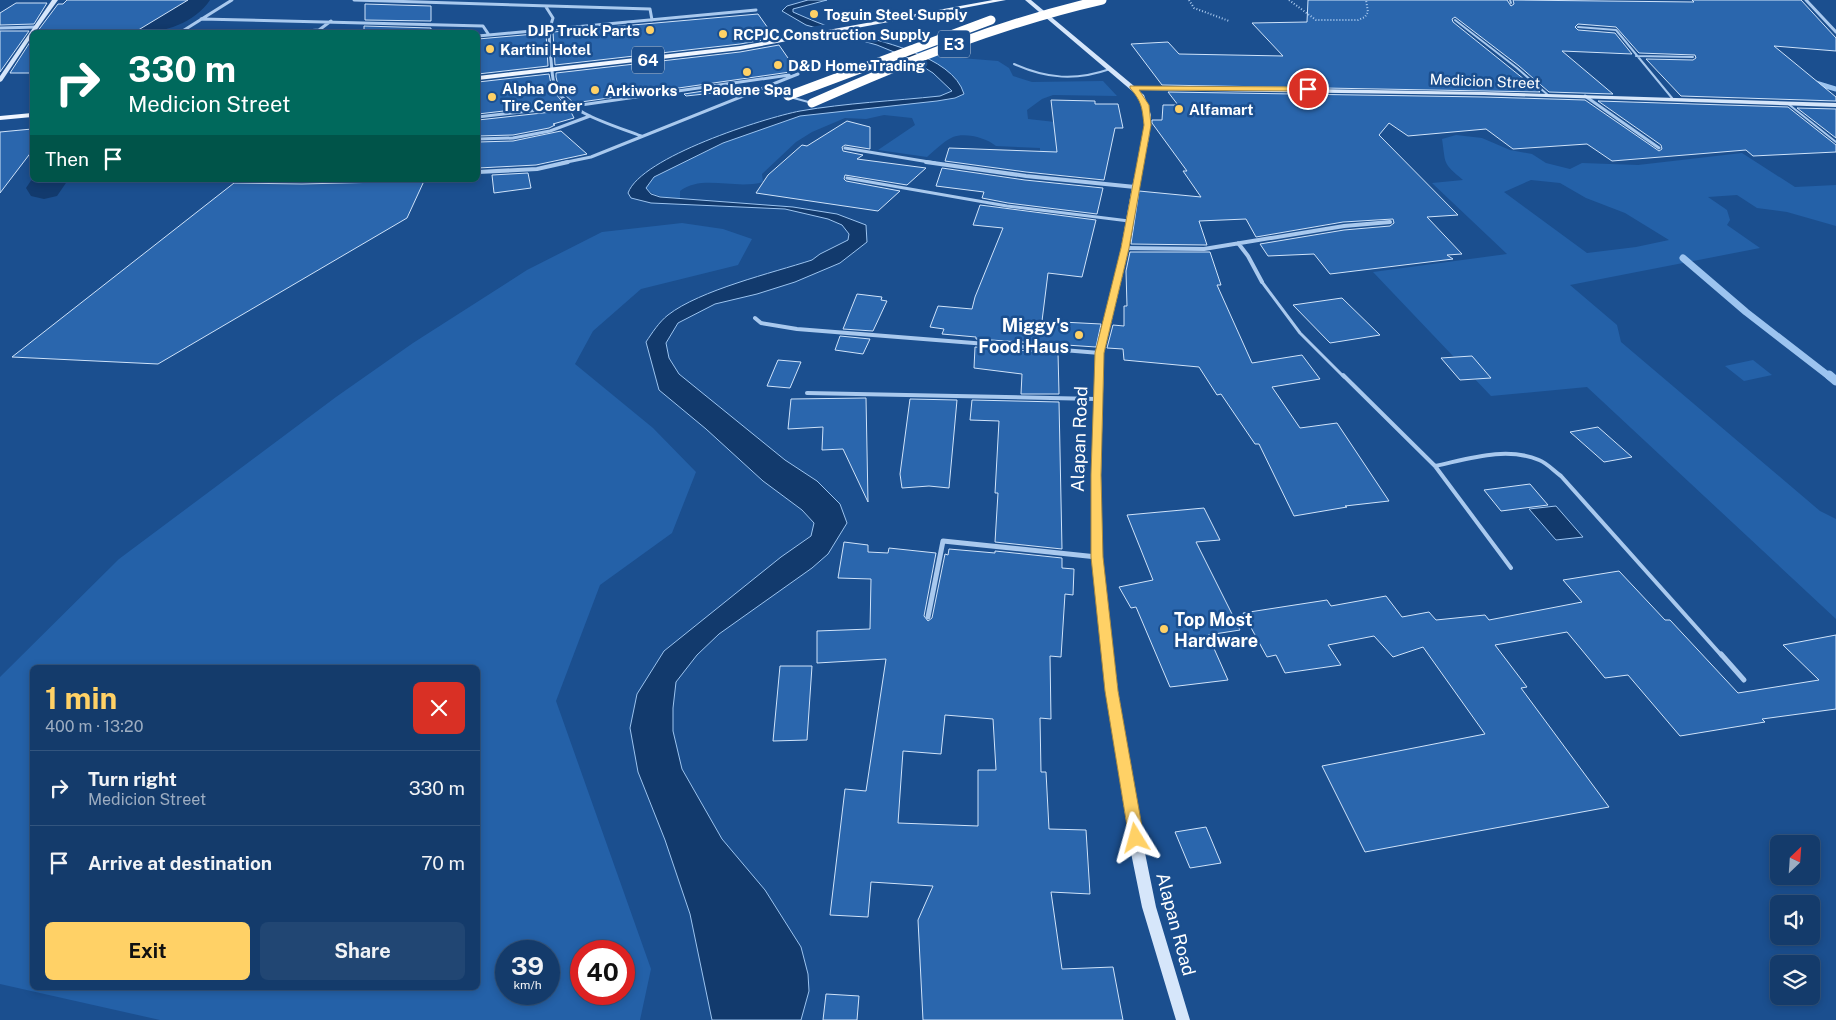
<!DOCTYPE html>
<meta charset="utf-8">
<style>
body{margin:0;font-family:"Public Sans",sans-serif;background:#214673;color:#f1f3f6;height:100vh;display:flex;flex-direction:column;font-size:19px;white-space:nowrap}
*{box-sizing:border-box;margin:0}
p{font-size:16px;color:#9dadc1}
.icon{flex:none;width:28px;height:28px;fill:none;stroke:currentColor;stroke-width:2;stroke-linecap:round;stroke-linejoin:round}
.map{position:relative;flex:1;overflow:hidden}
.side{position:absolute;left:30px;top:665px;width:450px;height:325px;display:flex;flex-direction:column;background:#143b6b;border-radius:8px;box-shadow:0 2px 8px #0003,0 0 0 1px #33557e}
.side>*{flex:none}
.top-card{position:absolute;left:30px;top:30px;width:450px;height:152px;border-radius:8px;box-shadow:0 2px 8px #0003,0 0 0 1px #33557e;background:#00695c;color:#fff;overflow:hidden}
.needle{width:32px;rotate:25deg}
.tools{position:absolute;left:1770px;top:835px;display:grid;gap:10px}
.tools a{display:grid;place-items:center;width:50px;height:50px;border-radius:8px;background:#143b6b;box-shadow:0 2px 8px #0003,0 0 0 1px #33557e;font-size:25px}
.speed{position:absolute;left:495px;top:940px;display:flex;gap:10px;font-size:25px;font-weight:700;text-align:center}
.speed>*{display:grid;place-content:center;width:65px;height:65px;border-radius:50%;background:#143b6b;box-shadow:0 2px 8px #0003,0 0 0 1px #33557e;line-height:1}
.speed small{font-size:12px;font-weight:400}
.speed .limit{border:8px solid #d22;background:#fff;color:#111}
.pin{position:absolute;display:grid;place-items:center;width:42px;height:42px;color:#fff;margin:-21px;border:2px solid #fff;border-radius:50%;box-shadow:0 1px 5px #0007}
.me{position:absolute;width:55px;margin:-28px;rotate:352deg;stroke-linejoin:round;filter:drop-shadow(0 0 4px #0008)}
.turn{display:flex;align-items:center;gap:18px;height:105px;padding:0 15px;font-size:22px}
.turn .icon{width:65px;height:65px;stroke-width:2.5}
.turn b{display:block;font-size:35px;line-height:42px}
.then{display:flex;align-items:center;height:48px;padding:0 15px;background:#0003;gap:10px;font-size:19px}
.round{display:grid;place-items:center;flex:none;width:52px;height:52px;border-radius:8px;background:#214673}
.head{display:flex;align-items:center;justify-content:space-between;height:85px;padding:0 15px}
h1{font-size:30px;font-weight:700;line-height:38px;color:#ffd166}
.cta{display:flex;gap:10px;margin-top:auto;padding:10px 15px}
.cta a{flex:1;height:58px;border-radius:8px;background:#ffd166;color:#111;font-size:20px;font-weight:700;line-height:58px;text-align:center}
.cta a+a{background:#214673;color:#f1f3f6}
ul{padding:0;list-style:none}
li{display:flex;align-items:center;gap:15px;height:75px;padding:0 15px;border-top:1px solid #33557e}
li div{flex:1}
li b{display:block;font-size:19px}
li em{font-style:normal}
.map>svg:first-child{display:block}
.green{fill:#2461a8;fill-rule:evenodd}
.water{fill:#123a6d;stroke:#9cc4f0}
.pier{fill:#1b4f8f}
.lines{fill:none;stroke-linecap:round;stroke-linejoin:round}
.stream-far2{stroke:#9cc4f0;stroke-width:5}
.stream-far1{stroke:#9cc4f0;stroke-width:7}
.stream{stroke:#9cc4f0;stroke-width:9}
.river{fill:#123a6d;fill-rule:evenodd}
.building{fill:#2a66ad;stroke:#cfe3fa;fill-rule:evenodd}
.path{stroke:#a9c9ee;stroke-width:2;stroke-dasharray:1 2;stroke-linecap:butt}
.lane-far3{stroke:#a9c9ee;stroke-width:2}
.lane-far2{stroke:#a9c9ee;stroke-width:3}
.lane-far1{stroke:#a9c9ee;stroke-width:4}
.lane{stroke:#a9c9ee;stroke-width:5}
.street-far2{stroke:#a9c9ee;stroke-width:3}
.street-far1{stroke:#a9c9ee;stroke-width:4}
.street{stroke:#a9c9ee;stroke-width:5}
.secondary{fill:#d6e6fa;fill-rule:evenodd}
.primary{fill:#f0f6ff;fill-rule:evenodd}
.highway-bridge{stroke:#fff;stroke-width:9}
.route{fill:#ffd166;stroke:#a68842}
.poi-dot{fill:#ffd166;stroke:#1b4f8f;stroke-width:2}
.labels{text-anchor:middle;dominant-baseline:central;stroke-width:5;stroke-linejoin:round;paint-order:stroke}
.far-poi-label{font-size:15px;font-weight:bold;fill:#fff;stroke:#1b4f8f;text-anchor:start}
.far-street-label{font-size:15px;fill:#fff;stroke:#1b4f8f}
.shield{fill:#1b4f8f;stroke:#bbcadd;stroke-width:1}
.shield-label{font-size:16px;font-weight:bold;fill:#fff}
.poi-label{font-size:18px;font-weight:bold;fill:#fff;stroke:#1b4f8f;text-anchor:end}
.street-label{font-size:18px;fill:#fff;stroke:#1b4f8f}
</style>
<div class="map">
<svg width="1836" height="1020" viewBox="0 0 1836 1020">
<rect width="100%" height="100%" fill="#1b4f8f"/>
<!-- green -->
<path class="green" d="M907 50 935 52 949 57 998 61 1009 68 1013 76 1032 82 1103 81 1117 96 1053 95 1042 99 1027 110 1028 119 1064 123 1080 160 1040 156V148L996 146C987 138 965 132 953 137 944 141 935 150 927 157L878 150 915 125 912 118 884 115 866 119 845 118 812 132 796 142 762 174 763 182C735 190 702 174 680 191V198C668 197 655 198 646 188L654 177 723 143 800 116 955 98 957 81C943 67 925 59 907 50Z
M1456 135 1482 138 1510 150 1532 154 1546 163 1570 169 1582 163 1638 165 1742 153 1795 187 1836 185V226L1787 212 1757 208 1737 195 1708 197 1727 210 1730 220 1727 225 1760 248 1570 285 1617 325 1621 342 1820 511 1836 519V619L1587 387 1491 396 1373 272 1507 254 1432 183 1463 180C1442 162 1446 165 1442 139ZM1531 180 1560 183 1586 198 1625 213 1669 240 1636 247 1587 253 1504 192Z
M682 223 723 229 752 239 738 265 641 289 593 331 575 364 653 428 696 472 672 533 600 585 556 701 651 969 640 1020H160L0 984V677L119 559 336 397 413 343 527 270 602 232ZM32 668H478V988H32ZM549 951V994H506V951ZM624 951V994H581V951Z
M1753 360 1772 375 1744 381 1725 366Z"/>
<!-- water -->
<path class="water" d="M808 0H827L793 9V12C809 19 825 26 842 31 875 40 953 55 964 94L955 98 937 101 800 116 723 143 654 177 646 188 651 194 660 197 793 207 837 214 866 225 867 242 840 263 795 282 757 294 715 304 678 323 666 343 669 358 679 374 785 460 817 481 840 504 847 523 828 554 812 568 719 634 697 655 676 682 673 708V731L682 769 722 839 765 890 801 947 808 974 809 991 801 1020H712L690 914 665 840 638 772 630 728 637 694 664 651 781 557 811 536 814 523 802 510 763 481 706 429 659 390 646 342C652 333 659 322 668 315 700 290 772 273 812 260L820 254 848 240 849 234 842 225 828 219 785 209 651 203 631 198 628 193C641 157 764 118 800 111 846 103 893 101 940 96L952 91 933 73 911 59 877 45 806 25 782 11 787 6Z
M1556 506 1583 537 1556 540 1529 509Z"/>
<!-- pier -->
<path class="pier" d="M827 24 843 29 863 33 838 38 806 28Z"/>
<g class="lines">
<!-- stream-far2 -->
<path class="stream-far2" d="M1809 81 1836 89"/>
<!-- stream-far1 -->
<path class="stream-far1" d="M1683 258 1746 312 1830 377"/>
<!-- stream -->
<path class="stream" d="M1829 375 1836 381"/>
<!-- river -->
<path class="river" d="M180 0H210C192 27 153 36 123 32L127 26 170 7Z
M32 179V180H68L57 196 44 199 31 196 26 188Z"/>
</g>
<!-- building -->
<path class="building" d="M67 0H188L135 32H37L58 4H63Z
M1308 0H1507L1511 6 1514 4 1513 0 1694 2 1692 0H1801L1836 38V51L1774 46 1836 97V101L1681 96 1646 59 1693 60 1696 58 1695 55 1639 53 1616 27 1578 24 1575 27 1578 30 1615 33 1632 54 1562 51 1613 94 1549 92 1519 66 1455 17 1452 19 1453 22 1540 92 1162 85 1131 44 1168 42 1179 54 1283 56 1252 23 1307 22Z
M16 3H47L34 24 0 25V13Z
M365 4 431 6V21L365 20Z
M758 14 775 38 740 44 555 65 553 32Z
M364 26 431 28V32H364Z
M0 31H29L0 72Z
M546 33 548 66 478 74V39Z
M32 39V73H10Z
M779 45 797 71 574 103 564 94 558 85 556 77V73L740 52Z
M549 74 552 89 564 104 478 114V82Z
M730 87 732 91 686 96 684 94Z
M1168 92 1484 97 1585 100 1659 151 1662 149 1661 145 1598 101 1788 107 1836 145V152L1753 156 1746 150 1612 161 1587 144 1513 149 1486 129 1408 136 1389 123 1379 135 1458 215 1427 217 1462 254 1447 255 1453 259 1330 274 1314 254 1268 256 1260 244 1344 230 1390 226 1394 223 1393 219 1343 222 1256 237 1246 219 1199 221 1207 245 1131 244 1139 191 1201 197 1183 171H1187L1152 123V120H1162L1163 105H1178Z
M1051 100 1095 101V104H1118L1123 128H1115L1104 180 1026 172 945 161 949 148 1057 152Z
M1797 108 1836 109V138Z
M570 110 574 118 553 124 555 125 549 128 513 135 478 136V120Z
M847 121 870 127V149L845 145 842 147 843 151 863 155 857 159 926 168 907 185 845 175 844 179 846 181 900 191 878 211 756 193 768 175 802 145 807 146Z
M32 129V151L0 193V132Z
M561 131 587 154 536 165 478 168V142L513 141Z
M942 168 1025 180 1103 188 1097 214 1008 203 982 198 984 192 936 186Z
M528 173 531 188 494 193 492 175Z
M424 181 407 218 158 364 12 357 234 183 302 184Z
M980 205 1096 220 1082 277 1048 273 1042 321 1101 324 1096 347 976 339V337L942 334 944 329 930 327 938 306 972 309 975 297 1003 228 973 225Z
M1130 252H1210L1221 285H1217L1252 363 1302 355 1320 379 1272 387 1300 428 1337 423 1389 501 1345 506 1347 507 1294 516 1259 444H1255L1221 394 1217 395 1199 367 1124 360 1123 349 1107 348 1113 325 1124 326V306H1127L1126 271Z
M857 294 882 297 881 300 887 301 873 331 843 329Z
M1342 298 1380 335 1330 343 1293 305Z
M840 336 870 339 863 354 835 350Z
M975 347 1058 353 1059 394H1021L1022 374 974 368Z
M1472 356 1491 378 1460 380 1441 358Z
M778 360 801 362 790 388 767 386Z
M866 398 868 502 843 449 822 450 823 427 788 429 791 399Z
M910 399 957 400 949 488 929 486 902 488 900 474Z
M972 400 1059 402 1062 549 995 542 998 493H995L999 421 970 420Z
M1598 427 1632 457 1604 462 1570 432Z
M1530 484 1548 505 1501 511 1484 490Z
M1204 508 1220 540 1196 542 1240 630 1208 635 1228 680 1170 687 1136 607 1131 608 1119 587 1153 580 1127 515Z
M844 542 868 545V552L888 553 889 548 936 553 924 616 928 621 932 618 945 554 948 555 949 549 995 553V551L1062 558V568L1074 569 1073 595 1065 594 1061 657 1050 656 1051 719 1040 718 1041 772H1046L1049 829 1086 830 1090 894 1051 892 1062 969 1113 967 1123 1020H923L918 920 933 886 871 882 868 917 830 915 845 789 866 791 886 659 817 663V631L870 629 871 579 838 578ZM945 715 993 719 996 770H978V826L898 823 903 751 941 754Z
M1619 571 1665 620H1670L1738 693 1819 680 1783 645 1836 635V709L1762 719 1765 722 1680 736 1628 675 1605 678 1567 632 1495 645 1527 687 1521 688 1609 807 1365 852 1322 766 1485 734 1423 647 1393 657 1374 636 1328 645 1341 665 1285 673 1276 655 1267 657 1243 613 1327 600 1331 606 1386 596 1402 617 1429 612 1436 620 1485 615 1489 620 1582 602 1563 580Z
M780 666H812L807 740 773 741Z
M1206 827 1221 863 1190 868 1175 832Z
M826 994 859 996 857 1020H823Z"/>
<g class="lines">
<!-- path -->
<path class="path" d="M1189 0 1194 8 1229 21
M1289 0 1316 20H1358L1365 17 1368 12 1366 0"/>
<!-- lane-far3 -->
<path class="lane-far3" d="M1510 0 1511 3
M1455 20 1517 68 1548 95
M1578 27 1616 30 1672 98
M1636 56 1693 57
M1014 64C1047 79 1076 81 1110 69
M790 97 812 103
M1787 103 1836 142"/>
<!-- lane-far2 -->
<path class="lane-far2" d="M847 178 1007 206 1129 221
M1262 282 1300 333 1344 377"/>
<!-- lane-far1 -->
<path class="lane-far1" d="M1343 375 1435 466 1511 568
M807 393 1097 399
M1435 466C1468 459 1506 446 1539 460 1547 463 1554 471 1561 476L1722 656"/>
<!-- lane -->
<path class="lane" d="M1721 654 1744 680"/>
<!-- street-far2 -->
<path class="street-far2" d="M354 0 650 9 652 20
M1806 0 1836 32
M546 7 553 18C548 32 549 45 551 60 552 69 552 79 555 87 567 113 616 126 641 136
M201 19 483 26 489 35
M0 28 37 27
M181 32 232 0
M292 32 319 30 331 21
M478 36 756 10
M1585 96 1659 148
M478 117 574 106 789 75
M478 139 513 138 550 131 590 116
M845 148 935 163
M562 163 591 157 798 74"/>
<!-- street-far1 -->
<path class="street-far1" d="M926 162 1026 176 1135 187
M478 172 537 169 568 162
M1238 243 1248 256 1262 282
M1125 248 1204 249 1344 226 1390 222
M755 318 761 323 797 329 1100 353"/>
<!-- street -->
<path class="street" d="M928 617 943 541 1097 557"/>
<!-- secondary -->
<path class="secondary" d="M52 0H58L35 32H32V36L2 81 0 82V76Z
M1025 0H1031L1134 86 1484 92 1836 103V107L1484 95 1138 90 1144 95 1151 115 1149 138 1138 187 1129 248 1104 353 1101 475 1102 557 1118 691 1145 853 1156 907 1190 1020H1176L1142 907 1131 853 1106 691 1092 557 1091 475 1096 353 1121 248 1132 187 1143 138 1145 115 1138 96Z"/>
<!-- primary -->
<path class="primary" d="M993 0H1006L740 50 478 80V76L740 46Z
M32 113V117L0 120V116Z"/>
<!-- highway-bridge -->
<path class="highway-bridge" d="M788 96 991 20
M812 103C907 61 1001 23 1102 0"/>
</g>
<!-- route -->
<path class="route" d="M1130 86 1308 87 1312 89 1308 91 1139 90 1149 105 1151 125 1129 248 1104 353 1101 475 1103 557 1118 691 1144 838 1141 843 1136 845 1131 843 1129 838 1105 691 1091 557V475L1095 353 1121 248 1144 125C1142 107 1142 102 1130 88Z"/>
<!-- markers -->
<g class="poi-dot">
<circle cx="814" cy="14" r="5"/>
<circle cx="650" cy="30" r="5"/>
<circle cx="723" cy="34" r="5"/>
<circle cx="490" cy="49" r="5"/>
<circle cx="778" cy="65" r="5"/>
<circle cx="747" cy="72" r="5"/>
<circle cx="595" cy="90" r="5"/>
<circle cx="492" cy="97" r="5"/>
<circle cx="1179" cy="109" r="5"/>
<circle cx="1079" cy="335" r="5"/>
<circle cx="1164" cy="629" r="5"/>
</g>
<g class="labels">
<!-- far-poi labels -->
<g class="far-poi-label">
<text x="824" y="14">Toguin Steel Supply</text>
<text x="640" y="30" text-anchor="end">DJP Truck Parts</text>
<text x="733" y="34">RCPJC Construction Supply</text>
<text x="500" y="49">Kartini Hotel</text>
<text x="788" y="65">D&amp;D Home Trading</text>
<text x="502" y="88">Alpha One<tspan x="502" dy="17">Tire Center</tspan></text>
<text x="747" y="89" text-anchor="middle">Paolene Spa</text>
<text x="605" y="90">Arkiworks</text>
<text x="1189" y="109">Alfamart</text>
</g>
<!-- far-street labels -->
<g class="far-street-label">
<text transform="translate(1485 81) rotate(2)">Medicion Street</text>
</g>
<!-- shield labels -->
<g class="shield">
<rect x="938" y="30.5" width="32" height="27" rx="4"/>
<rect x="632" y="46.5" width="32" height="27" rx="4"/>
</g>
<g class="shield-label">
<text x="954" y="44">E3</text>
<text x="648" y="60">64</text>
</g>
<!-- poi labels -->
<g class="poi-label">
<text x="1069" y="325">Miggy's<tspan x="1069" dy="21">Food Haus</tspan></text>
<text x="1174" y="619" text-anchor="start">Top Most<tspan x="1174" dy="21">Hardware</tspan></text>
</g>
<!-- street labels -->
<g class="street-label">
<text transform="translate(1079 439) rotate(-88)">Alapan Road</text>
<text transform="translate(1176 924) rotate(75)">Alapan Road</text>
</g>
</g>
</svg>
<div class="tools">
<a><svg class="needle" viewBox="-14 -14 28 28"><path d="M0-13l5 13h-10z" fill="#e53935"/><path d="M0 13l5-13h-10z" fill="#9dadc1"/></svg></a>
<a><svg class="icon" aria-label="sound" viewBox="0 0 24 24"><path d="M4 9h4l5-4v14l-5-4H4zM17 9q2 3 0 6"/></svg></a>
<a><svg class="icon" aria-label="layers" viewBox="0 0 24 24"><path d="M12 4l9 5-9 5-9-5zM3 14l9 5 9-5"/></svg></a>
</div>
<div class="speed"><div>39<small>km/h</small></div><div class="limit">40</div></div>
<div class="pin" style="left:1308px;top:89px;background:#d93025"><svg class="icon" aria-label="arrive" viewBox="0 0 24 24"><path d="M6 21V4h12l-3 4 3 4H6"/></svg></div>
<svg class="me" style="left:1136px;top:838px" viewBox="-20 -20 40 40"><path d="M0-17L14 15 0 8-14 15z" fill="#ffd166" stroke="#fff" stroke-width="4"/></svg>
<div class="top-card">
<div class="turn"><svg class="icon" aria-label="right" viewBox="0 0 24 24"><path d="M7 20v-9h11M14 6l5 5-5 5"/></svg><div><b>330 m</b>Medicion Street</div></div>
<div class="then">Then<svg class="icon" aria-label="arrive" viewBox="0 0 24 24"><path d="M6 21V4h12l-3 4 3 4H6"/></svg></div>
</div>
<section class="side">
<div class="head"><div><h1>1 min</h1><p>400 m · 13:20</p></div><a class="round" style="background:#d93025;color:#fff"><svg class="icon" aria-label="close" viewBox="0 0 24 24"><path d="M6 6l12 12M18 6L6 18"/></svg></a></div>
<ul>
<li><svg class="icon" aria-label="right" viewBox="0 0 24 24"><path d="M7 20v-9h11M14 6l5 5-5 5"/></svg><div><b>Turn right</b><p>Medicion Street</p></div><em>330 m</em></li>
<li><svg class="icon" aria-label="arrive" viewBox="0 0 24 24"><path d="M6 21V4h12l-3 4 3 4H6"/></svg><div><b>Arrive at destination</b></div><em>70 m</em></li>
</ul>
<div class="cta"><a>Exit</a><a>Share</a></div>
</section>
</div>
